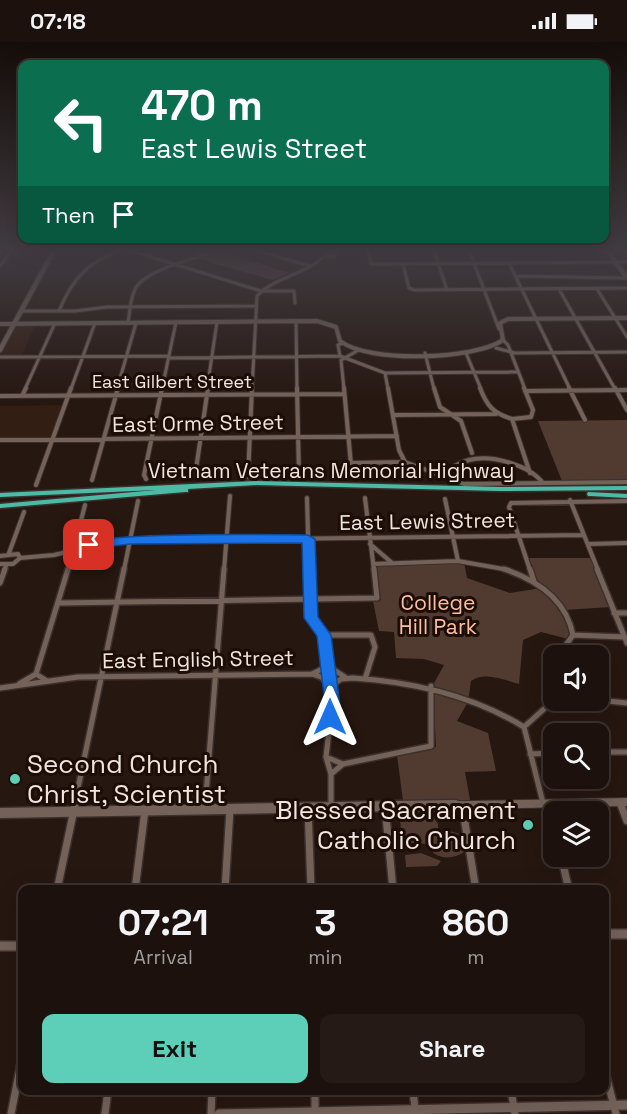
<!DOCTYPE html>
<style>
body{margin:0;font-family:"Space Grotesk",sans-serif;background:#251a15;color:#f1f3f6;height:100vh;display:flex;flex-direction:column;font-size:22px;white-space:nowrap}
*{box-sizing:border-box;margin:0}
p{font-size:20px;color:#a09d9d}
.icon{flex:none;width:33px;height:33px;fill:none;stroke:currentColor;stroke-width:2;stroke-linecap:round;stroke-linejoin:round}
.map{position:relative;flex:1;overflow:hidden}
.drawer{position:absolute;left:18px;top:843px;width:591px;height:210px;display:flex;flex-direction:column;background:#1c110c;border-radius:12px;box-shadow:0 6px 24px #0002,0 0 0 2px #3a312d}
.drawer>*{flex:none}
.guide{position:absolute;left:18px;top:18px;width:591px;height:183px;border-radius:12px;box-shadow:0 6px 24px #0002,0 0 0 2px #3a312d;background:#0b6e4f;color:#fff;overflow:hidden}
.fabs{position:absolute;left:543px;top:603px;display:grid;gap:12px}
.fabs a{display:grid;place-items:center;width:66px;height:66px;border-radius:12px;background:#1c110c;box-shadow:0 6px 24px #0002,0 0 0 2px #3a312d;font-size:30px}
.pin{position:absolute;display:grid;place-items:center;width:51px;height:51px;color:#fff;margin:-26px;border-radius:12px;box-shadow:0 3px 9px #0006}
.me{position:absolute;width:66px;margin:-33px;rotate:0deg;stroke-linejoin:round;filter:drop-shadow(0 0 4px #0008)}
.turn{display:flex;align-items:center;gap:21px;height:126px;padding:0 24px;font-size:27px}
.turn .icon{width:78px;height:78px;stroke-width:2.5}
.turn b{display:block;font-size:42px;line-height:51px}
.then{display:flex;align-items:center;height:57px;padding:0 24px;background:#0003;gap:12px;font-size:22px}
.eta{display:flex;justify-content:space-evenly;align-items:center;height:102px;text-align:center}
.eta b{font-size:36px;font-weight:600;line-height:42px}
.action{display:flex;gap:12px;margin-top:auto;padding:12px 24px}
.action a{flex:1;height:69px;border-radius:12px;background:#5dceb8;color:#111;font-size:24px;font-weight:600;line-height:69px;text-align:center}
.action a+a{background:#251a15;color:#f1f3f6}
.status{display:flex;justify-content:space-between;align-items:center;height:42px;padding:0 30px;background:#1c110c;direction:ltr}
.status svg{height:16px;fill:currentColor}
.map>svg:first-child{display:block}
.built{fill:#331e14}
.green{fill:#513b31}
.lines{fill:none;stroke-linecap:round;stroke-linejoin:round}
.stream{stroke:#0b3931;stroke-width:1.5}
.minor-far3-casing{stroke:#3b302e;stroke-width:5}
.minor-far2-casing{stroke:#3b302e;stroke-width:6}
.minor-far1-casing{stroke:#3b302e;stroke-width:8}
.minor-casing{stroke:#3b302e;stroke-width:10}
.tertiary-far1-casing{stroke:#3b302e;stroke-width:6}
.tertiary-casing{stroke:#3b302e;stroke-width:12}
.secondary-far2-casing{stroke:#3b302e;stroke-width:7}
.secondary-far1-casing{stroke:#3b302e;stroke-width:10}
.secondary-casing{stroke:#3b302e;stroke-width:13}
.motorway-casing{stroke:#3b302e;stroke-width:3}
.minor-far3{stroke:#746259;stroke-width:3}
.minor-far2{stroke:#746259;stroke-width:4}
.minor-far1{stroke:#746259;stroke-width:5}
.minor{stroke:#746259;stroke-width:7}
.tertiary-far1{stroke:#746259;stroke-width:4}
.tertiary{stroke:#746259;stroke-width:9}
.secondary-far2{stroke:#746259;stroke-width:4.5}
.secondary-far1{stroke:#746259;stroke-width:8}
.secondary{stroke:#746259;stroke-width:10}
.motorway{fill:#4bbba6;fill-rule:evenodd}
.route{fill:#1a73e8;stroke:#114b97;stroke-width:1.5}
.poi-dot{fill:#5dceb8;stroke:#1c0e07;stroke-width:2}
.labels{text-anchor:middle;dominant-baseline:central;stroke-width:6;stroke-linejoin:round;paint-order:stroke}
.far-street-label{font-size:18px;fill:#f0e5e0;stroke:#1c0e07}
.street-label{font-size:21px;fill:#f0e5e0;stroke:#1c0e07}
.park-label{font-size:21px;fill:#fcbfa4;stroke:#1c0e07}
.near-poi-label{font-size:26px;fill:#f0e5e0;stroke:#1c0e07;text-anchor:start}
</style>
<div class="status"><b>07:18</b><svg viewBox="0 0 49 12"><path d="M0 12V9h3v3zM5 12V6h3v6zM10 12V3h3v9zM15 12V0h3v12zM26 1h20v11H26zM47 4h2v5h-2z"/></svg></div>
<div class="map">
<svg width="627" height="1072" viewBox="0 0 627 1072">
<rect width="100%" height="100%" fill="#261710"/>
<!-- built -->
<path class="built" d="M18 283H35L21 315 1 314Z
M64 363 51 396 0 397V364Z"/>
<!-- green -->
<path class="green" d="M220 209 289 231 273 238 198 217Z
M627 378V438L562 439 538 379Z
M529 516H591L611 565 564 568 570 588 568 597 541 590 523 598 519 642C504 638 484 629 471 639L468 660 457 679 488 691 496 729 465 730 470 758 403 759 397 713 436 705 433 643 444 623 424 617 396 616 394 590 379 589 373 559 381 558 376 524 464 520 467 536 510 551 541 546Z
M405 773H432L438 782V792L450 789 460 792 464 810C452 819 432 817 427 802L435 795 426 802 402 800 400 777Z
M421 811 441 819 437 824 406 825 405 813Z"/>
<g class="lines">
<!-- stream -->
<path class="stream" d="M0 210 3 208"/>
<!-- minor-far3 casing -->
<g class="minor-far3-casing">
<path id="minor-far3" d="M129 208 261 249H294L295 261
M255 208 310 224
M368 208 371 222 627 220
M434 208 447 248
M469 208 499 287
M327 214H335V209L331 208
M509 221 570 347
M403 222 409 246 414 248 627 246
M0 224 12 208
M516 234 627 236
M559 247 615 347
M597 247 627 295
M20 269H75L107 265 256 264
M59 269C72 237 88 220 120 208
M296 279 297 347
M128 281C130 270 130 254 137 244 150 226 198 216 219 208
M503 298 508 303 525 347
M496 306 515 311 627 310
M425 311 434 347
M466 311 481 347
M340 314 338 303 343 301
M0 315 169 314
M169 316 340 314 385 331 518 330
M385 331 388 347
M25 347 55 281
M71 347 95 281
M117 347 136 281
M162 347 176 280
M207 347 217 280
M252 347 257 254C276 233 313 232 329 208
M344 347 341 318 357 309"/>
</g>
<!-- minor-far2 casing -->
<g class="minor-far2-casing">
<path id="minor-far2" d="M297 346 299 434
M344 346 352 434
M388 346 399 408 405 420 464 442 627 440
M434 346 440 365 461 379 472 411
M480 346C487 364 493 371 512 377L530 431
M569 346 585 378
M615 346 627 368
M525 349 627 348
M0 354 344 352
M22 354 26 346
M394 373 496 372
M512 377 531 375 533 368 524 346
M0 398 397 394
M351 421 405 420
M439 433C448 428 458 421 469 418 491 412 529 423 543 441
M195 434 208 346
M248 435 252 346
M146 437 144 433 162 346
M92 438 118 346
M36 443 71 346
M307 456 309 528
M365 456 374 528
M445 457 458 519
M570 458 598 528
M370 502 391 520
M588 502 627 501
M9 511 24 470
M0 514 18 512 20 516 13 522H0
M20 516 54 513 113 499 584 493
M373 522 458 519 509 528
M4 528 6 524
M68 528 85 463
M124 528 138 459
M224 528 230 454
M530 528 509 465 511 461 627 459"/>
</g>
<!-- minor-far1 casing -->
<g class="minor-far1-casing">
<path id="minor-far1" d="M309 527 311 576 324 593 332 663 326 715 331 732V765
M504 527C537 538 566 557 573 593L558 614
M530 527 534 539
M597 527 627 601
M0 541 5 527
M59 561 377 556 374 527
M614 571H627
M324 593H371L375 605 365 637
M573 593 624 595
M328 624 345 635
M36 632 68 527
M312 632 328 624
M19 642 36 632 47 639
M331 644 341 637 353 636C414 640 472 653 524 685
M0 646 78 635 312 632 321 635 331 644
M598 658 627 661
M598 710H627
M530 712 554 711
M326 715 343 722
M331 732 343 722 431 704V644
M620 760 622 765
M543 761 524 685 554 658
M547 761 548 765
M462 762V765
M74 765 124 527
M205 765 224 527"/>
</g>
<!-- minor casing -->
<g class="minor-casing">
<path id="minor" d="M462 763 476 848
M548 763 554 787
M621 763 627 779
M385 764 393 848
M308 765 311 848
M205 767V763
M561 814 569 848
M57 848 75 763
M135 848 145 768
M225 848 230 767
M604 1025 616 1072
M315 1048V1070
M413 1048 415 1067
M511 1048 515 1072
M11 1072 22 1016
M105 1072 108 1048
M211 1072 212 1048"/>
</g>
<!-- tertiary-far1 casing -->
<g class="tertiary-far1-casing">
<path id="tertiary-far1" d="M0 282 317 279 336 285 340 299C368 321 474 318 503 298L500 281 508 277 627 276"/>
</g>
<!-- tertiary casing -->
<g class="tertiary-casing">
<path id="tertiary" d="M604 892H627
M0 904H22
M219 1072 627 1063"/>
</g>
<!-- secondary-far2 casing -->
<g class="secondary-far2-casing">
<path id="secondary-far2" d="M607 208 627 236
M0 308 54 208"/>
</g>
<!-- secondary-far1 casing -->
<g class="secondary-far1-casing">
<path id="secondary-far1" d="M369 765 627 760"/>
</g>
<!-- secondary casing -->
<g class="secondary-casing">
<path id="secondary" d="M0 771 455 763"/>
</g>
<!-- motorway casing -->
<g class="motorway-casing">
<path id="motorway" d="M257 439 500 445 627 444V448L500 449 257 443 188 447V450H185L0 466V462L156 448 0 455V451Z
M588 450 627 452V456L591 454H588L587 452Z"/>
</g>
<!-- minor-far3 -->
<use href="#minor-far3" class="minor-far3"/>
<!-- minor-far2 -->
<use href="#minor-far2" class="minor-far2"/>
<!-- minor-far1 -->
<use href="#minor-far1" class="minor-far1"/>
<!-- minor -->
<use href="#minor" class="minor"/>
<!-- tertiary-far1 -->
<use href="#tertiary-far1" class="tertiary-far1"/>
<!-- tertiary -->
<use href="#tertiary" class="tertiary"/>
<!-- secondary-far2 -->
<use href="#secondary-far2" class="secondary-far2"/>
<!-- secondary-far1 -->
<use href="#secondary-far1" class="secondary-far1"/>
<!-- secondary -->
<use href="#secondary" class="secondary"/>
<!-- motorway -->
<use href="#motorway" class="motorway"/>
</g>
<!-- sky -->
<linearGradient id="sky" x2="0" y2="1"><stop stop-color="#150d09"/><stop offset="0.58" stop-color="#413c42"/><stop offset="1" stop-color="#413c42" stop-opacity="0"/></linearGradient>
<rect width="627" height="358" fill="url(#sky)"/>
<!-- route -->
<path class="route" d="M308 493 315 497 318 575 331 593 340 663 338 675 330 681 322 675 325 663 317 594 304 576 302 501 130 502 89 507 82 503C97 489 276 493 308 493Z"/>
<!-- markers -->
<g class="poi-dot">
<circle cx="15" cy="737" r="6"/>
<circle cx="528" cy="783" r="6"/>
</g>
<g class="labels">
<!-- far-street labels -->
<g class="far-street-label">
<text x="172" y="339">East Gilbert Street</text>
</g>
<!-- street labels -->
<g class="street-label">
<text transform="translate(198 381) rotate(-1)">East Orme Street</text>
<text x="331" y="428">Vietnam Veterans Memorial Highway</text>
<text transform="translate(427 479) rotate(-1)">East Lewis Street</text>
<text transform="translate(198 617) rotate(-1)">East English Street</text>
</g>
<!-- park labels -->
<g class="park-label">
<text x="438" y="560">College<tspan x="438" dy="24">Hill Park</tspan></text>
</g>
<!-- near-poi labels -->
<g class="near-poi-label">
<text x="27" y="722">Second Church<tspan x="27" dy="30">Christ, Scientist</tspan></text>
<text x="516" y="768" text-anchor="end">Blessed Sacrament<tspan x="516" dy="30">Catholic Church</tspan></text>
</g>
</g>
</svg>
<div class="fabs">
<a><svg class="icon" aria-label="sound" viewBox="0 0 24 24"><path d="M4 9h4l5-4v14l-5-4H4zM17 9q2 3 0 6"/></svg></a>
<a><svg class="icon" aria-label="search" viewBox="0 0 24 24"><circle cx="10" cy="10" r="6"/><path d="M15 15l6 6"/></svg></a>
<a><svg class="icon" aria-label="layers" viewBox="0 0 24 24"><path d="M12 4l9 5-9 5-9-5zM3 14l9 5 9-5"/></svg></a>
</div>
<div class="pin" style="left:89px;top:503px;background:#d93025"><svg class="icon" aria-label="arrive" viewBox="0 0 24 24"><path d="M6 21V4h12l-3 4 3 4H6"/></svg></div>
<svg class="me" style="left:330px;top:675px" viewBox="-20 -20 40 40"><path d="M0-17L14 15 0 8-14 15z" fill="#1a73e8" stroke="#fff" stroke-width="4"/></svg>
<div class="guide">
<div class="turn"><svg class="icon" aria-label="left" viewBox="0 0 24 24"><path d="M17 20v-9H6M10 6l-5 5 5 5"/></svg><div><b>470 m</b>East Lewis Street</div></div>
<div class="then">Then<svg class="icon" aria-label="arrive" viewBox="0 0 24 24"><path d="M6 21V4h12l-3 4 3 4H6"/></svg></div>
</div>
<section class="drawer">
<div class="eta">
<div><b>07:21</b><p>Arrival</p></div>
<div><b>3</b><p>min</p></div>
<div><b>860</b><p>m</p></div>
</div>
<div class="action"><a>Exit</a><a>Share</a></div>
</section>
</div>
